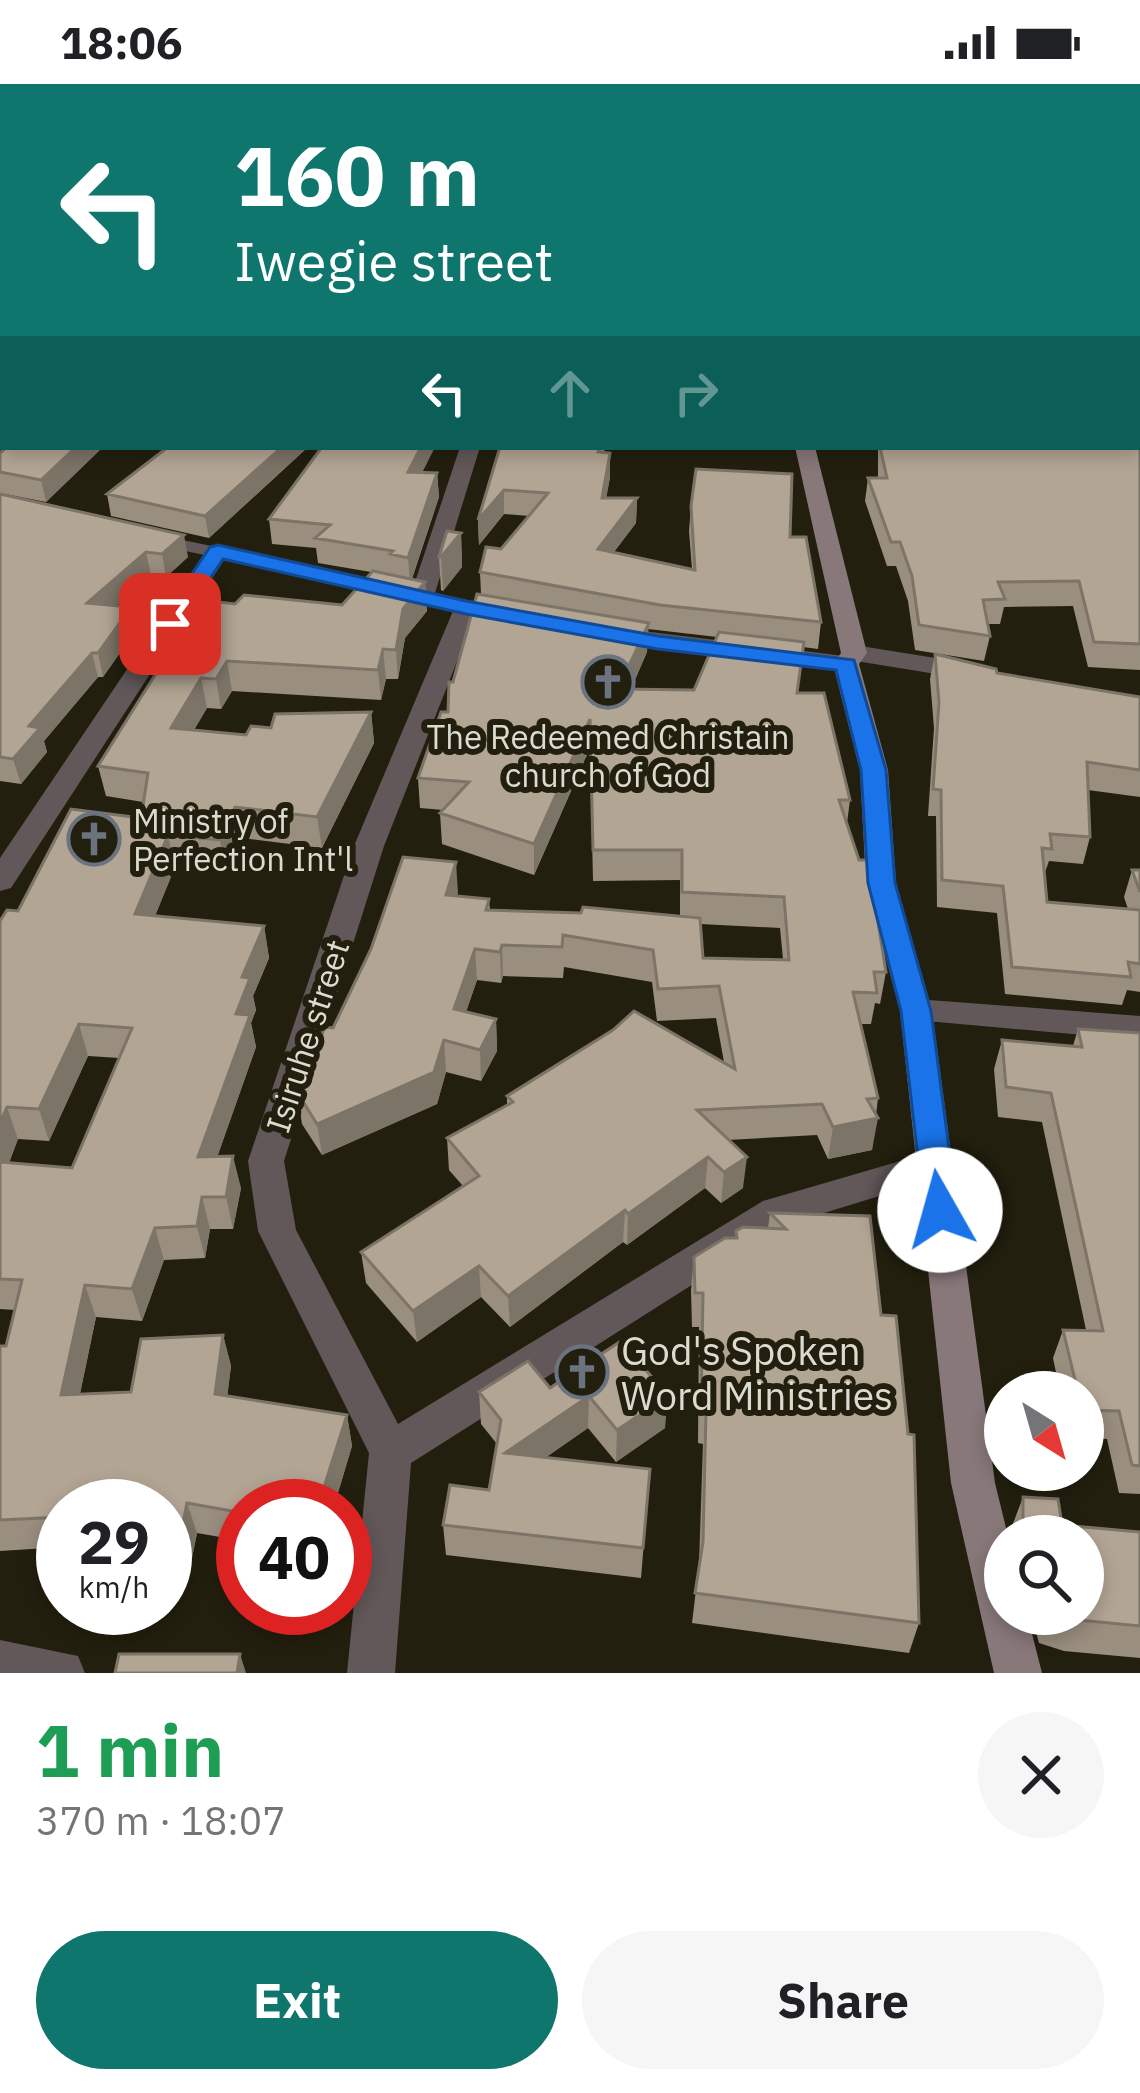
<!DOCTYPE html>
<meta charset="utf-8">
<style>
body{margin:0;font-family:"IBM Plex Sans",sans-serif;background:#f6f6f6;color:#202124;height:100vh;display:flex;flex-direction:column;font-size:45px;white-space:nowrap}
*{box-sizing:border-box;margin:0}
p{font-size:39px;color:#757577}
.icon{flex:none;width:66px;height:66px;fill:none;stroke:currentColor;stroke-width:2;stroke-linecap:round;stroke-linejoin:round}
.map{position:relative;height:1589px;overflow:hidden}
.sheet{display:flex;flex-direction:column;background:#fff;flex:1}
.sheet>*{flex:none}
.hud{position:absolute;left:0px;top:0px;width:1140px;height:366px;box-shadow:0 6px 18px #0003;background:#0f766e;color:#fff;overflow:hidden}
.needle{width:78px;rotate:143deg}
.fabs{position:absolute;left:984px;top:1287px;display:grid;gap:24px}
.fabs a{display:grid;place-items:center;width:120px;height:120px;border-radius:50%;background:#fff;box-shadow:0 6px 18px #0003;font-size:60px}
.speed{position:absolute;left:36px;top:1395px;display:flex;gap:24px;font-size:60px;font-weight:700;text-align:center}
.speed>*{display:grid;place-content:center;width:156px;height:156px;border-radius:50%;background:#fff;box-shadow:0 6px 18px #0003;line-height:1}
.speed small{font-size:30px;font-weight:400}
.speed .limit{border:18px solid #d22;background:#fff;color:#111}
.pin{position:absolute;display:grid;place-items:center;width:102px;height:102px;color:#fff;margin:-51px;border-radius:24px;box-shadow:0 6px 18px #0006}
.me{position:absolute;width:132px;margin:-66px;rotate:353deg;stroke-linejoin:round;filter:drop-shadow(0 0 9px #0008)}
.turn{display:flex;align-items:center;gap:42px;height:252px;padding:0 36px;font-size:54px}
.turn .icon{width:156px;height:156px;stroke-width:2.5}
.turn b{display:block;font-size:84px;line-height:102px}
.lanes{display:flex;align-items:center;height:114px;padding:0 36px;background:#0003;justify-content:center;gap:60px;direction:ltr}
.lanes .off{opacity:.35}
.round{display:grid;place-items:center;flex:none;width:126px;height:126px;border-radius:63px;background:#f6f6f6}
.headline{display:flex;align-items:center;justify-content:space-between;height:204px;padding:0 36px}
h1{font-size:72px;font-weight:700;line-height:90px;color:#1e9e55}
.action{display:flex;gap:24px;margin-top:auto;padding:24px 36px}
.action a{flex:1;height:138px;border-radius:72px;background:#0f766e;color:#fff;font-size:48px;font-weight:700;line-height:138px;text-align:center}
.action a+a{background:#f6f6f6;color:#202124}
.status{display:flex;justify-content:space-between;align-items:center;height:84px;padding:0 60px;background:#fff;direction:ltr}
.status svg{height:33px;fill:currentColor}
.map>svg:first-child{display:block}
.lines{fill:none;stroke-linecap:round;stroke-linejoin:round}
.street{fill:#625859;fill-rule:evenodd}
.secondary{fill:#88787a;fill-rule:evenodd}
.highway{fill:#c1a8ab;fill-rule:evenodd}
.wall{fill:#9a8e7f;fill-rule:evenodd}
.shaded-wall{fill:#7d7468}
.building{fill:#b3a594;stroke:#7d7468;stroke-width:3}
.route{fill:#1a73e8;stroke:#114b97;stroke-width:3}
.labels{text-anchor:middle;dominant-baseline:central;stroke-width:12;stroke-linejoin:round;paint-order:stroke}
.poi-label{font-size:33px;fill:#dddbd0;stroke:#221f0e}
.street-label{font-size:33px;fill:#dddbd0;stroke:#221f0e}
.near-poi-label{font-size:39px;fill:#dddbd0;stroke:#221f0e;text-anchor:start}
</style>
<div class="status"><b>18:06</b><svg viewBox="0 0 49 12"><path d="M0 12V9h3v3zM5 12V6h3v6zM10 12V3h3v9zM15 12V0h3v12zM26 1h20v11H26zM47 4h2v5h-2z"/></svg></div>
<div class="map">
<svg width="1140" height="1589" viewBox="0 0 1140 1589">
<rect width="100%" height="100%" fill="#221f0e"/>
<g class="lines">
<!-- street -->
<path class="street" d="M0 173H3V183H0Z
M460 363H480L435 509 495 522 498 527 486 534 475 532 384 762 284 1077 296 1146 398 1340 763 1117 935 1067 948 1071 953 1081 948 1091 788 1140 411 1379 395 1589H347L369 1369 258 1147 248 1077 354 762 453 527 224 476 11 804 0 807V774L204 471 139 457V447L413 504Z
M610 543 844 572 845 564 854 561 973 580 986 588 973 596 856 577 855 585 846 588 601 555 598 550 601 545Z
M916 915 1140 932V956L904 935 900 927 904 919Z
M0 1556 78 1572 85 1589H0Z"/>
<!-- secondary -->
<path class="secondary" d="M739 0H751L752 3H740Z
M795 363H815L867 569 859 580 888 686 896 799 932 927 995 1399 1008 1452 1005 1530H1027L1042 1589H994L951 1399 900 927 866 799 860 686 833 580 841 569Z"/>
<!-- highway -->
<path class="highway" d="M3 335V350L0 351V336Z"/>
</g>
<!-- wall -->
<path class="wall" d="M764 0H1140V586L1088 583 1073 522 1004 523 1000 540H987L990 552 984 577 915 566 908 517 896 482H887L865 417 868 394H878V363H1137V3H766Z
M103 363 46 418 0 409V388Z
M308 363 209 454 111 432 107 410Z
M500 363H605L604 368 610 393 606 414H637L636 439 614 468 692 485 689 447 691 422 790 453 821 538 818 565 803 563 797 609 850 716 847 739 886 888 880 920 875 919 871 940H861L878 1014 872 1066 828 1075 817 1051 728 1056 743 1104 721 1119 705 1104 627 1161 623 1158 510 1243 481 1213 417 1258 366 1199 361 1168 463 1102 449 1086 447 1054 507 1021V1012L724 978 716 934 657 937 652 898 564 883 563 894 503 892 501 899 477 896 466 928 496 935 497 967 481 997 446 988 437 1020 322 1071 302 1040 297 1008 333 944 458 809 457 812 489 815 490 826 680 833V796L593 797 590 664 534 791 442 760 440 729 443 726 420 724 418 694 448 628 453 598 481 510 480 488 529 432 504 430 479 461 478 436ZM648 545 717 553 694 606 631 605 647 568ZM700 840 780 844 783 875 703 874Z
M422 389H437L439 413 412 495 425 498 427 527 405 554 398 595H386L381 616 232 607 221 625 207 624 194 646 246 651 271 644 371 628 374 659 322 764 241 754 226 787 175 783 155 832 264 842 269 874 253 912 256 926 251 939 256 963 217 1073 241 1104 233 1145H210L205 1174 164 1176 142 1237 96 1233 80 1310 131 1308 223 1251 231 1282 227 1312 347 1331 352 1362 334 1422H243V1457L197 1449 192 1474 165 1473V1422H63V1463L0 1467V1262H6L15 1226 0 1225V837L18 827 141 734 143 718 106 712 98 682 235 520 342 521 371 488 318 479 316 464 272 460 269 435ZM88 972 119 974 72 1084 9 1079 18 1055 49 1057Z
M0 410 188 473 166 493 151 491 116 522 136 546 103 593H98L44 657 47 668 21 700 0 697Z
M461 449 462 483 443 507 441 506 439 473Z
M935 570 997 589 1140 613V713L1088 706 1090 753 1083 780 1049 777 1044 791 1047 818 1128 825 1124 813 1132 786H1140V908L1127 906 1122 921 1005 910 997 829 937 823 936 732H928L934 644 930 595Z
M1078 945 1140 949V1410L1119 1409 1107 1355 1083 1354V1308H1060L1053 1274 1063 1246H1086L1042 1038 998 1033 994 985 1002 956 1073 962Z
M770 1129 870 1132 919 1539 909 1569 692 1539 699 1481 703 1360 698 1359 699 1243H692L691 1207 694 1173 736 1154V1147L768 1144Z
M621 1257 665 1344 616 1378 588 1344 545 1374 650 1385 641 1494 446 1471 443 1441 489 1406 497 1360 481 1340 479 1308 550 1304Z
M1023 1413 1062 1441 1140 1448V1574L1064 1567 1039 1559 1031 1530H1083V1452H1011V1445Z"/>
<!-- shaded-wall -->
<path class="shaded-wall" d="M3 256V280L0 282V258Z
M76 363H103L46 418 41 396Z
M282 363H308L209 454 205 432Z
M421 363H435L410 413 408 388Z
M610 369V393L602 439V414Z
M437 389 439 413 410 500 408 474Z
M504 406V430L479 461 478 436Z
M637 414 636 439 597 490 598 465Z
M461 449 462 483 443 507 441 473Z
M184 451 188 473 166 493 162 470Z
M146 468 151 491 93 542 87 519Z
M425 498 427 527 405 554 398 595 396 566 403 525Z
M131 523 136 546 103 593 98 569Z
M649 539 647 568 618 634V605Z
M383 565 386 595 381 616 378 586Z
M92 569 98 593 44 657 47 668 21 700 13 675 29 642Z
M227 577 232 607 221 625 216 595Z
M201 594 207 624 177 674 171 644Z
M371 628 374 659 322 764 317 733Z
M590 635V664L534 791V760Z
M235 723 241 754 226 787 220 756Z
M168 751 175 783 143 861 135 830Z
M456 778 458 809 448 842 446 811Z
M264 842 269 874 253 912 256 926 251 939 256 963 206 1105 198 1073 236 930 242 893Z
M502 861 503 892 501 899 500 868Z
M475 865 477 896 456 956 454 925Z
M496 935 497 967 481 997 480 966Z
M79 940 88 972 49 1057 39 1025Z
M444 956 446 988 437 1020 322 1071 317 1040Z
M7 1023 18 1055 0 1101V1039Z
M878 1034 872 1066 828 1075 833 1043Z
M233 1072 241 1104 233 1145 226 1113Z
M708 1073 705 1104 627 1161 628 1130Z
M747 1073 743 1104 721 1119 724 1088Z
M202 1113 210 1145 205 1174 197 1142Z
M625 1126 623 1158 510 1243 508 1212Z
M155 1144 164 1176 142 1237 132 1205Z
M479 1182 481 1213 417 1258 413 1227Z
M85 1201 96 1233 73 1342 61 1311Z
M223 1251 231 1282 224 1341 215 1310Z
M589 1312 588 1344 506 1401 505 1369Z
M668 1312 665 1344 616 1378 617 1346Z
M347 1331 352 1362 334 1422H318Z
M187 1419 197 1449 192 1474 182 1444Z
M240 1570 246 1589H237Z"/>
<!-- building -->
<path class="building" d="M0 0H739V3H3V11L0 10Z
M772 0H1140V45L1138 44 1137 59 1140 60V169H1138L1140 304H1138L1140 311V560L1094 558 1079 497 998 498 1005 515 983 516 990 552 919 541 912 492 900 458H891L868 394H887L880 363H1137V3H773Z
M0 23 3 24V136L0 134Z
M0 182H3V256L0 258Z
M7 363H76L41 396 0 388V369Z
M168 363H282L205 432 107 410Z
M322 363H421L408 388 437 389 408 474 390 470 393 467 315 454 330 441 269 435Z
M500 363H600L598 368 610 369 602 414H637L598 465 695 486 691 422 696 385 792 390 790 453H806L821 538 660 521 480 488 486 463 501 465 548 409 504 406 478 436Z
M0 410 184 451 162 470 146 468 87 519 131 523 98 569H92L29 642 40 644 13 675 0 673Z
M447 447 461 449 441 473H439Z
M373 487 425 498 403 525 396 566 383 565 378 586 227 577 216 595 201 594 171 644 246 651 251 642 271 644 275 630 371 628 317 733 235 723 220 756 168 751 135 830 264 842 242 893 250 894 236 930 250 931 198 1073 233 1072 226 1113H202L197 1142 155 1144 132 1205 85 1201 61 1311 131 1308 141 1255 223 1251 215 1310 347 1331 318 1422H243V1429L187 1419 182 1444H165V1422H63V1433L0 1436V1262H6L22 1196 0 1195V1078L72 1084 132 944 79 940 39 1025 7 1023 0 1039V837L7 826 18 827 71 725 141 734 148 689 98 682 202 516 235 520 244 511 342 521Z
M477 510 649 539 618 605 694 606 719 548 804 558 797 609H824L850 716H839L859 776H868L886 888H874L877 909 853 908 878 1014 867 1015 878 1034 833 1043 822 1020 697 1026 747 1073 724 1088 708 1073 628 1130 625 1126 508 1212 479 1182 413 1227 361 1168 479 1092 447 1054 513 1018 507 1012 613 946 634 927 735 985 719 902 658 905 653 866 563 851 562 863 502 861 500 868 475 865 454 925 496 935 480 966 444 956 434 988 317 1040 297 1008 325 943 333 944 371 865 403 773 456 778 446 811 489 815 486 826 581 829 583 823 700 834 703 874 789 876 784 813 682 808V766H593L590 635 534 760 440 729 469 698 418 694 441 628H448L449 598H453Z
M935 570 996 585 997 589 1140 613V686L1087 678 1090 753 1050 750 1052 765 1042 764 1047 818 1140 826V880L1128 878 1131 893 1012 883 1003 802 942 796 941 706 933 705 939 618Z
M1132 786H1140V808Z
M1078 945 1140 949V1382L1132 1381 1119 1327 1083 1326V1308H1078L1063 1246 1103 1247 1051 1009 1006 1003 1002 956 1082 963Z
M770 1129 870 1132 881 1231 896 1232 908 1350 914 1351 919 1539 695 1509 703 1458 706 1327 701 1326 703 1209H695L694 1173 725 1154H737L736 1147 743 1143 786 1145Z
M621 1257 668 1312 617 1346 589 1312 505 1369 650 1385 643 1464 443 1441 450 1401 489 1406 501 1336 479 1308 528 1277 550 1304Z
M1023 1413 1058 1415 1062 1441 1140 1448V1542L1079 1536 1057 1530H1083V1452H1023Z
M119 1570H240L237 1589H115Z"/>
<!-- route -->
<path class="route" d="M218 461 466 517 658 552 854 576 886 686 895 799 931 927 957 1126 953 1136 940 1140 928 1136 924 1126 901 927 868 799 861 686 836 586 658 565 466 530 223 475 177 545H162L158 540 210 463Z"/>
<!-- icons -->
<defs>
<g id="church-ring" transform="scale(2.7)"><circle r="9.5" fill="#221f0e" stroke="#6b7280" stroke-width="1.5"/><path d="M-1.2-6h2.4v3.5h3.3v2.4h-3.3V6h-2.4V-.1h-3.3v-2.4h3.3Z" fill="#6b7280"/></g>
</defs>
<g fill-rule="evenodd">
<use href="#church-ring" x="608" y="598"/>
<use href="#church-ring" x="94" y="755"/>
<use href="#church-ring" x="582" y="1288"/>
</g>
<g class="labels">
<!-- poi labels -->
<g class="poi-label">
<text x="608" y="652">The Redeemed Christain<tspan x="608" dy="38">church of God</tspan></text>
<text x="133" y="736" text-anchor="start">Ministry of<tspan x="133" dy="38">Perfection Int'l</tspan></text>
</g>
<!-- street labels -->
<g class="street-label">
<text transform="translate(307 952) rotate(-72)">Isiruhe street</text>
</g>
<!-- near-poi labels -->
<g class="near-poi-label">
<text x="621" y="1266">God's Spoken<tspan x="621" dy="45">Word Ministries</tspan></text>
</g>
</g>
</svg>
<div class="fabs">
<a><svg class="needle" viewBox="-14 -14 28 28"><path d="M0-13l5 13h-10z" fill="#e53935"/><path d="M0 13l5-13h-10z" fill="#757577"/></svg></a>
<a><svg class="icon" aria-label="search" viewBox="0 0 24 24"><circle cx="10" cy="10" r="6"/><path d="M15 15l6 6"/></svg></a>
</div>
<div class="speed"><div>29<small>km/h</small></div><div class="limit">40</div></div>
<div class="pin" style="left:170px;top:540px;background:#d93025"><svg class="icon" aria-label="arrive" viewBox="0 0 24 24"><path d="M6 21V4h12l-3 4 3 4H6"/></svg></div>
<svg class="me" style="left:940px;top:1126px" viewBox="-20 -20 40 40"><circle r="19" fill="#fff"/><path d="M0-13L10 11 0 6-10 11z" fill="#1a73e8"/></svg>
<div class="hud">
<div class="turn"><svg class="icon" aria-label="left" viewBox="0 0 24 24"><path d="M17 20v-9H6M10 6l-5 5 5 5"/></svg><div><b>160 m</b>Iwegie street</div></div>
<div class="lanes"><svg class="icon" aria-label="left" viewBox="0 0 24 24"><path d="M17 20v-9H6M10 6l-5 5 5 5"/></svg><svg class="icon off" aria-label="ahead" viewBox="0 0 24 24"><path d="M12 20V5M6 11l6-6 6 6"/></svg><svg class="icon off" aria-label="right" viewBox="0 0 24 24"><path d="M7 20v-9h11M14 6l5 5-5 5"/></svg></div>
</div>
</div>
<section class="sheet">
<div class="headline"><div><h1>1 min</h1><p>370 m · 18:07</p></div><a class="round"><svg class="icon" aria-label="close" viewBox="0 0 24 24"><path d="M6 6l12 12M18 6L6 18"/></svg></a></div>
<div class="action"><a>Exit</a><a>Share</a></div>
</section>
